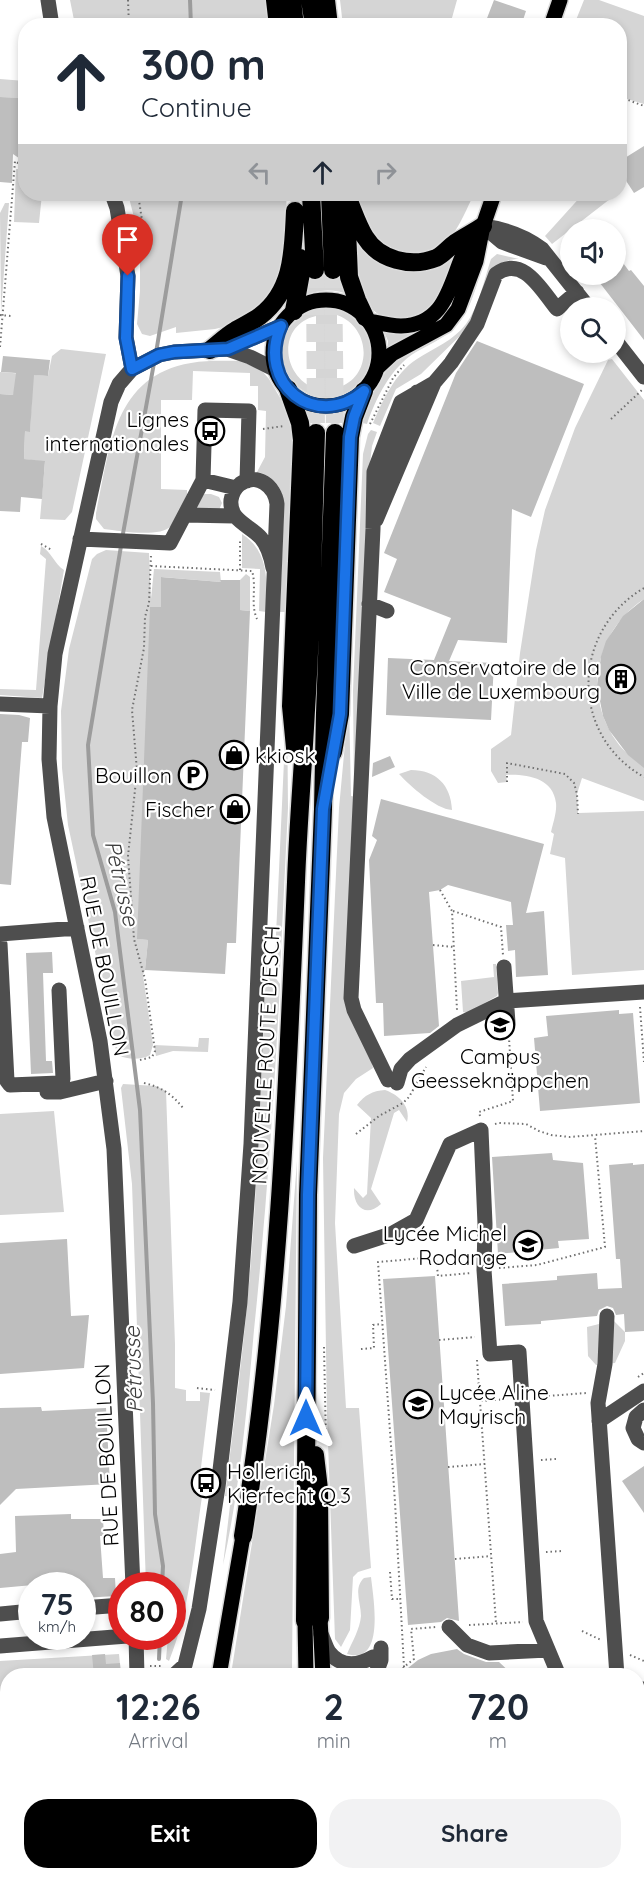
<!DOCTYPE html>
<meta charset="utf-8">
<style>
body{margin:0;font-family:Quicksand,sans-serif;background:#f2f2f3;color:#1f2937;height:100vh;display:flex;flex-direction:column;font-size:22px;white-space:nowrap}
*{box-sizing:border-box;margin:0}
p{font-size:20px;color:#747a83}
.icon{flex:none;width:33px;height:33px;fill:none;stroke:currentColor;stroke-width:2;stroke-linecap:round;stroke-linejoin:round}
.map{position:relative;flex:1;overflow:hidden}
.side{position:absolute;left:0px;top:1668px;width:645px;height:212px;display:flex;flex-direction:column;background:#fff;border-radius:24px 24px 0 0;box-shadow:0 3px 9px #0003}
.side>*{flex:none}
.banner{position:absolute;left:18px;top:18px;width:609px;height:183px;border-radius:24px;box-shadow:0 3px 9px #0003;background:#fff;color:#1f2937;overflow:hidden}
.buttons{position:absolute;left:560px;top:219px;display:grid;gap:12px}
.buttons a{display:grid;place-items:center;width:66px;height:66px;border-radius:50%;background:#fff;box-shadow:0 3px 9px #0003;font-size:30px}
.speed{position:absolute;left:18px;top:1572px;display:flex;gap:12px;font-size:30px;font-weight:700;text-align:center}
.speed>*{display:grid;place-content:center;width:78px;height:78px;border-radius:50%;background:#fff;box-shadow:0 3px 9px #0003;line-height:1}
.speed small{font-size:15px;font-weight:400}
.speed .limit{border:9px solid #d22;background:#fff;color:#111}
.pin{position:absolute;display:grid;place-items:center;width:51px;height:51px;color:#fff;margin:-62px -26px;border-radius:50% 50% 50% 0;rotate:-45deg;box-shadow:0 0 6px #0007}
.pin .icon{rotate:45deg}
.me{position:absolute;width:66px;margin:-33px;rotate:0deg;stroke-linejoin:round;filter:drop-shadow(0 0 4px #0008)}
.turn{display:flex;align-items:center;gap:21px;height:126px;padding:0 24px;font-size:27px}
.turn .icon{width:78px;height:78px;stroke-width:2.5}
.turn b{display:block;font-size:42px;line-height:51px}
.lanes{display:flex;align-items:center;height:57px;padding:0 24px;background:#0003;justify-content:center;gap:30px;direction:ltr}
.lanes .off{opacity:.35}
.eta{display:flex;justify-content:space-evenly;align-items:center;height:102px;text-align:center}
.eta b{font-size:36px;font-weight:800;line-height:42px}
.primary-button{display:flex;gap:12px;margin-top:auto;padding:12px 24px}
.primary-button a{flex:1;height:69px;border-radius:24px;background:#000;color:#fff;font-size:24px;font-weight:800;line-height:69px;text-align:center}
.primary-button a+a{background:#f2f2f3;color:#1f2937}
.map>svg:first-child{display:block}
.green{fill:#d5d5d5;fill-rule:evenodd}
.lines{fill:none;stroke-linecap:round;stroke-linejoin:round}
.stream{stroke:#9c9c9c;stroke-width:4}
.building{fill:#bebebe}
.highway-tunnel{stroke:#d9d9d9;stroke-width:18;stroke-dasharray:18 9;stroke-linecap:butt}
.major-casing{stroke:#dbdbdb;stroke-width:18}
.highway-casing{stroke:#dbdbdb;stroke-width:21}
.path{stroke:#707070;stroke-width:2;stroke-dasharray:1.5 3;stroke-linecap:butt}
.minor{stroke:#4e4e4e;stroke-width:15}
.major{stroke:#000;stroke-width:15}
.highway{stroke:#000;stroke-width:18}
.route-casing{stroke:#114b97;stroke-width:15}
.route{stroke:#1a73e8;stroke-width:10}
.labels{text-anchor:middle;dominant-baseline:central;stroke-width:4.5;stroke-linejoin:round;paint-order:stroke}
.poi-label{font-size:21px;fill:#000;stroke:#fff;text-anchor:end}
.street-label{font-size:21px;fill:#000;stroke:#fff}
.water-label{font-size:22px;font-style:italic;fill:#3d3d3d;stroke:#fff}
</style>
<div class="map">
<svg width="644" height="1879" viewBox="0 0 644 1879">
<rect width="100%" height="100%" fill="#fff"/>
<!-- green -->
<path class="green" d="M70 0H265L268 25H75Z
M340 0H457L450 25 343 26Z
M584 0H599L644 16V104L627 99 620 122V26L574 25Z
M0 79 25 81V98L0 97Z
M16 169H25L26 194H42L39 223 14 222Z
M128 194H286L289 257 272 296 240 323 215 329 176 333V327L150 336 142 334 137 324 140 291V258L138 257 135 221Z
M358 194H474C467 208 460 226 450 238 430 261 392 261 374 237 364 224 361 208 358 194Z
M583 194H605L610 199 552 244 545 236Z
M5 203H9L1 313 0 213Z
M351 225 385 263 459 250C452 270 446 296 429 311 425 315 417 316 412 318 383 327 363 306 355 280 349 264 352 242 351 225Z
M497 254 519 259C509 259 502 262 494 269L467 329 421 374 396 389 380 426 373 423C383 400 395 373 417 359 434 348 453 341 466 324 479 306 484 280 491 259Z
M485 255C479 276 474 302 461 320 449 336 432 343 416 352 391 367 376 398 367 424L358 422 372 394 391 363 432 338Z
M467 257C460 284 456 314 428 328 413 335 400 339 388 351V341L382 327 417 329Z
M345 269 352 296C334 288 318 289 301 297L306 270Z
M331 307C392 319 378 405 320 397 308 395 297 388 290 378 267 344 294 308 331 307ZM337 315C371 327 374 377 337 388ZM316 316V389C281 376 277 325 316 316Z
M61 349 106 354 72 512 65 520 40 519 45 462 24 459 25 431H30L32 395 14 393 13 395 0 394V372L48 376 52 356Z
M612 359 644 400V599C596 631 582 694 617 742 624 752 634 759 644 767V801L582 778 577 794 578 813 644 811V970L572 975 565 858 550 854 554 834 551 832C553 823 557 812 556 803 553 778 527 774 506 775L507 782 498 783 491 771V749L511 735 520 653 536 550 545 510 575 428 608 360Z
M242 361 263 372 269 379 289 413 295 441 290 601 286 612H280L284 504C282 487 274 476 257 472L265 457 266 411 258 410V386H250V373L193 371 192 400H161V489L187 490V495C182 505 178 518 171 526 160 538 120 531 104 529L96 519V513C110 449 113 376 191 363 208 360 225 361 242 361Z
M371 430 377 432 372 446 369 472 354 790 353 691 363 454 368 434Z
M204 494H211L219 497 222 503 219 510 198 511 196 507Z
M242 534C270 552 267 583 266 612L259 611 260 569 242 568Z
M41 546C52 552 54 564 64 570L42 698 0 695V689L36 690 46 559 40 554Z
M106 550 149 553 151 599 154 569 220 572 221 582 162 577 161 607 138 939 148 940 145 970 143 975 153 1045 150 1055C141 1060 128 1060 118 1055L116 1050 68 825 62 768 61 711 69 649 92 559 97 554Z
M246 574 250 577V611L240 610V580Z
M287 695 288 808 280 970 275 957Z
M349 701 351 796 356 797 348 1010 370 1054 373 1068 356 1079 344 1093 339 1114 335 1223 346 1408H359L371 1568 358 1572 353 1577 350 1630 341 1647 335 1639 327 1414 323 1158 339 808Z
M411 770C436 770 451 785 452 810 436 809 410 786 399 774Z
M493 964H496L498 993 497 996 467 1013 463 1012 461 981 494 977Z
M266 965 280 984C274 1099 266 1214 254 1330 247 1408 240 1488 223 1565L231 1497 225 1496C235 1413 246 1330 252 1247 259 1153 262 1059 266 965Z
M199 1038H209L208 1052 173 1051 156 1056 154 1045 198 1047Z
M123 1084 156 1086 166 1091 175 1344V1388L186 1390V1401H200V1392L210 1393 199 1484 203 1490C194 1547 191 1607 169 1661L166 1659 168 1637 172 1636V1586L146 1585 132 1184 121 1088Z
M385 1090C399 1095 411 1106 407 1122L399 1110 394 1113 371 1189 381 1204C366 1218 353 1207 354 1188L363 1198 367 1194 371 1118 357 1105C365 1095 372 1091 385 1090Z
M54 1111 64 1212 0 1215V1114Z
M297 1161 292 1669 242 1670 232 1668 274 1405 286 1306Z
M600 1319 613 1320 625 1332V1341L615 1363 596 1365 588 1356 587 1327 599 1324Z
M371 1577C373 1596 386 1666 347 1654 352 1642 360 1629 361 1616 361 1603 353 1588 364 1578Z
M119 1654 121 1675 8 1676V1872H125V1879H0V1661Z
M210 1872H284L279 1879H219Z
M563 1872H620L626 1879H567Z"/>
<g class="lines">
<!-- stream -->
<path class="stream" d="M190 0 191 26
M156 353 182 194
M122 539 154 363
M121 546 88 745 93 835 115 912 140 1110 153 1403 155 1514 163 1566 162 1586
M159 1659 160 1636"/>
</g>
<!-- building -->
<path class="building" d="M494 0 526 11 521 26H484Z
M0 97 26 98V163L13 154 12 183 0 182Z
M644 146V187L634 193 623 176 627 174 620 161Z
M615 252 629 271 631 270 644 286V340L593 274H615Z
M477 341 584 384 531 517 512 509 507 643 458 640 449 661 494 663 491 720 386 715 388 658 434 660 451 618 384 592 397 559 384 553 456 373Z
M3 356 50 360 48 376 34 375 30 432 25 431 24 459 45 461 42 499 21 497 20 512 0 511V394L13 395 16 373 1 372Z
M161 577 221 582 220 580H240V610L250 611 236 943H227L225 974 145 970 148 940 137 939 150 607H161Z
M644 599V768L628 755 609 730 603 716 597 686 601 656 606 641 623 616Z
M0 714 19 715 30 718 28 742H22L11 885 0 884Z
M390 756 395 767 372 777 373 763Z
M381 799 544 844 526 913 544 911 548 975 516 977 515 950 508 951 506 925H513L511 902 448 885 440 890 429 892 439 1026 430 1033 384 1036 383 1003H376L369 860 377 840 372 836Z
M52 952 53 973H43L46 1061H52L53 1073 31 1074 26 953Z
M619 1010V1014L633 1013 640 1103 540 1111 534 1038 548 1036 546 1016Z
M552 1153 553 1160 583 1163 589 1239 558 1241 559 1248 498 1254 492 1157Z
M633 1163V1165L644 1164V1331L625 1332 624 1314 616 1315 613 1308 607 1306 599 1310 597 1316 541 1321V1324L505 1326 502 1284 557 1280V1276L597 1273 598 1289 622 1288 620 1259H616L609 1165Z
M67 1239 71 1316 89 1315 84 1368 0 1374V1243Z
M435 1276 459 1621 447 1618 441 1622 408 1625 383 1279Z
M41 1407 42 1411 106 1408 110 1484 16 1489 0 1505V1408Z
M644 1466V1513L622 1481Z
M71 1514V1519H103L104 1536H100L103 1578H115L116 1596 82 1598V1586H78L77 1581 0 1588V1554L16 1552 15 1516Z
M457 1649 464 1654 486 1662H499L514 1676H398L418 1660 431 1654Z
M105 1654 106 1664 120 1663 121 1676H94L92 1655Z"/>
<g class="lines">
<!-- highway-tunnel -->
<path class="highway-tunnel" d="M315 270 316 433
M333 270 335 433"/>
<!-- major casing -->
<g class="major-casing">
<path id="major" d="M551 26 560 0
M273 353a53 53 0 1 1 106 0a53 53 0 1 1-106 0Z
M369 321C379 323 391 326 401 326 444 325 449 288 462 257 466 249 473 241 478 234
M377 368 392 354 446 325 458 309 476 261 483 226 494 194
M320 1618 323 1676
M305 1621 306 1676
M219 1676 243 1536
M302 1872 306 1879
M330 1872 331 1879
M178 1879 179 1872"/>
</g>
<!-- highway casing -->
<g class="highway-casing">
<path id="highway" d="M275 0 278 26
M292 0 295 26
M310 0 314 26
M326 0 329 26
M311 194 315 270
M330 194 333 270
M346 194C352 207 357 224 365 237 379 260 411 268 436 258 443 255 448 248 455 243 464 237 474 232 483 226
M346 205 349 277 357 300 365 317
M294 311 301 273 300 258
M210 350C219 343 227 335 236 330 244 325 252 322 260 316 294 290 293 250 295 211
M288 389 300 423 302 440 291 706 295 748
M333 752 340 714 350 437 354 417 364 391
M315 1455 319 1489 320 1618
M243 1536C278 1319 287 1101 296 882 298 825 303 768 306 710 312 618 313 525 316 433
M305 1621 308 1195 323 809 325 713 335 433"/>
</g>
<!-- path -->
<path class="path" d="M128 0 129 26
M620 97 644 106
M138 194 145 240
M0 315 11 316
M0 347 15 161 26 168
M611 419 642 390
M370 424 393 378 404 365
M263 429 284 426
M41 544 52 550
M151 566 252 571C257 587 250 604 257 619
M240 570V540
M644 588C571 631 569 735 644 777
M507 782V763L565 774 574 783 577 794 578 814
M440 890 452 911 457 1010
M453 911 501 927 503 955
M433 945 454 947
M640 1007 644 1062
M140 1060 152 1057 155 1051 145 979 134 939 128 856 137 771 132 710 144 648 145 617 149 603 151 555
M144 1083C161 1087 172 1094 183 1108
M480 1116 479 1112 513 1101 509 1038
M495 1124 499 1123 526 1124 539 1131 551 1135 570 1137 644 1131
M356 1134 379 1116 403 1103 409 1097 426 1067
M499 1268 537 1265 605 1247 595 1136
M439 1340 475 1337
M324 1347 326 1443
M361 1349 374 1348 373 1325 382 1324
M477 1360 496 1623
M638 1377 644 1373
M197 1388 215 1390
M535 1397 586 1393
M481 1401 508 1399
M541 1460 556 1459
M448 1467 485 1464
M546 1552 562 1551
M455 1559 491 1556
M390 1572 392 1599H399
M469 1625 523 1622
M582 1631 601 1640
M630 1655 644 1661
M150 1666H162
M404 1667 395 1502 378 1262 436 1257 438 1276 471 1273
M398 1676 404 1667 414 1659 411 1629 436 1627
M0 1720 8 1719
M0 1802 8 1801
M0 1864H8
M105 1872V1879"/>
<!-- minor -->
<path class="minor" d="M48 0 52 26
M112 194 117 208 128 276 126 337 132 369
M483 226C505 229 524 235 542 249L589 308
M483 226 502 242 546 258
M615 340 644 377
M227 349 281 326
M203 480 236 488
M377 492 417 392
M185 515 234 516
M376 520 434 383
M80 539 170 543 203 480 205 410 249 411 247 481
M369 604 387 611
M0 704 50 706
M0 934 77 928
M0 944 7 1081 10 1085 59 1083 63 1079 59 990
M504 967 508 1023
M388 1080 354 1010 351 998 373 529 374 472 401 402 434 383 451 363 477 324 496 274C523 254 542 291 557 309L577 292
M397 1083 401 1069 410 1059 457 1025 506 1001 644 992
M47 1092H60L106 1081
M354 1246 391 1234 416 1220 450 1144 481 1130 485 1224 484 1270 490 1354 519 1352 536 1621 559 1676
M607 1316 605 1364 598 1403 617 1676
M644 1410 636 1417 633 1428 638 1439 644 1443
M599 1421 644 1391
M133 1586 114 1149 100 1041 54 817 49 759 50 706 55 654 111 402 119 384 132 369 159 355 174 352 227 349 250 357 276 370
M82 1608 122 1605
M0 1614 32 1611
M449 1627 467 1645 489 1653 548 1650
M321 1634C324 1640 326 1648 329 1652 341 1668 359 1665 373 1657
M136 1636 137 1676
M0 1646 127 1636
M173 1676 185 1665 199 1609 218 1487 240 1302 251 1144 277 504C275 486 257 472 240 484 235 488 232 494 231 500 229 521 250 525 261 538 268 546 271 557 273 568
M375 1676 381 1660V1648
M638 1697 644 1689
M638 1708 640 1773
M539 1872 543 1879
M638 1872 643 1879
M139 1879V1872
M384 1879 421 1872
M494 1879 508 1872"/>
<!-- major -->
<use href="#major" class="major"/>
<!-- highway -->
<use href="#highway" class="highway"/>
</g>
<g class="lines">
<!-- route casing -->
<g class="route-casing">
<path id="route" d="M128 276 126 338 132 369 159 355 174 352 228 349 281 326C256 383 315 432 364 391L354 417 350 437 340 714 323 809 308 1195 306 1418"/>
</g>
<!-- route -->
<use href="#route" class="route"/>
</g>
<!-- icons -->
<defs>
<g id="bus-ring" transform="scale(1.5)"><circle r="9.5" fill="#fff" stroke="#000" stroke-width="1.5"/><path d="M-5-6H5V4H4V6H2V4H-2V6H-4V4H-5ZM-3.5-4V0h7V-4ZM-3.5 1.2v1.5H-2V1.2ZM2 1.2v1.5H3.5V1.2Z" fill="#000"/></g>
<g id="building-ring" transform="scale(1.5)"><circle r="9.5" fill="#fff" stroke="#000" stroke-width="1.5"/><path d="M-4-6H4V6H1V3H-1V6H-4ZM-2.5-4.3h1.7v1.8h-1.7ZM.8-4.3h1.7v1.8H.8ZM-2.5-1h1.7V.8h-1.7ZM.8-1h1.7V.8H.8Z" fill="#000"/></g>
<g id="shop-ring" transform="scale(1.5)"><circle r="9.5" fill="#fff" stroke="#000" stroke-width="1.5"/><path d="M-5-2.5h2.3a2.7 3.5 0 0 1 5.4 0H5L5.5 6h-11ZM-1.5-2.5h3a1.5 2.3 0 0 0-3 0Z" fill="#000"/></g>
<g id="parking-ring" transform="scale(1.5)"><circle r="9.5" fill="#fff" stroke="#000" stroke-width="1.5"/><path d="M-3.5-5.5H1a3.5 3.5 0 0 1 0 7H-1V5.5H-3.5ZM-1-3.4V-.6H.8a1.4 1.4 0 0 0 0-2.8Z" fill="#000"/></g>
<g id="school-ring" transform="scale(1.5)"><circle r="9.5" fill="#fff" stroke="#000" stroke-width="1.5"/><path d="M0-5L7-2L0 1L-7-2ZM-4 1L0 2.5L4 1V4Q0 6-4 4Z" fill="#000"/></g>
</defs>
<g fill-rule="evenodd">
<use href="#bus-ring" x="210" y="431"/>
<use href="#building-ring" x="621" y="679"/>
<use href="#shop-ring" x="234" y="755"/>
<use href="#parking-ring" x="193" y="775"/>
<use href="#shop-ring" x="235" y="809"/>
<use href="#school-ring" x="500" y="1025"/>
<use href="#school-ring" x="528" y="1245"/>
<use href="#school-ring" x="418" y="1404"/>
<use href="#bus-ring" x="206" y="1483"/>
</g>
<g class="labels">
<!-- poi labels -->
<g class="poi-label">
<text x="189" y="419">Lignes<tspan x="189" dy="24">internationales</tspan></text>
<text x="600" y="667">Conservatoire de la<tspan x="600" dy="24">Ville de Luxembourg</tspan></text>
<text x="255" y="755" text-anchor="start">kkiosk</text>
<text x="172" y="775">Bouillon</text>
<text x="214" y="809">Fischer</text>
<text x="500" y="1056" text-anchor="middle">Campus<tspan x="500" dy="24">Geesseknäppchen</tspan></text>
<text x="507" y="1233">Lycée Michel<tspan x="507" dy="24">Rodange</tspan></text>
<text x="439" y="1392" text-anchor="start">Lycée Aline<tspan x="439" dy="24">Mayrisch</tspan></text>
<text x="227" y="1471" text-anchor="start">Hollerich,<tspan x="227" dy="24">Kierfecht Q.3</tspan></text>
</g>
<!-- street labels -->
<g class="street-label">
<text transform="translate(105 966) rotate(79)">RUE DE BOUILLON</text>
<text transform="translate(265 1055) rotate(-87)">NOUVELLE ROUTE D'ESCH</text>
<text transform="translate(106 1455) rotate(-93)">RUE DE BOUILLON</text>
</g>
<!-- water labels -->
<g class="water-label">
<text transform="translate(122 883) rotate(77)">Pétrusse</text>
<text transform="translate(133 1370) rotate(-92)">Pétrusse</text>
</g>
</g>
</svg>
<div class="buttons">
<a><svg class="icon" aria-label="sound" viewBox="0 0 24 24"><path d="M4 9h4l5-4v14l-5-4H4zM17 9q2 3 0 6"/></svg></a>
<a><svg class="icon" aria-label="search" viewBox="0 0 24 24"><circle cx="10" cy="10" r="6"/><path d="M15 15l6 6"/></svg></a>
</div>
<div class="speed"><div>75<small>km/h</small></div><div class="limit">80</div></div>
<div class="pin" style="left:128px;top:276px;background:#d93025"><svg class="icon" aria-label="arrive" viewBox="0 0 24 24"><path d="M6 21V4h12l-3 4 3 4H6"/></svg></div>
<svg class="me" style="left:306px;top:1418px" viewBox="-20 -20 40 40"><path d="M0-17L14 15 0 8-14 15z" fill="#1a73e8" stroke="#fff" stroke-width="4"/></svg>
<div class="banner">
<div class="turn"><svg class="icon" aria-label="ahead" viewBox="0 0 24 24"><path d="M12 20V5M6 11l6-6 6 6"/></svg><div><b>300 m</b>Continue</div></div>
<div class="lanes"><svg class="icon off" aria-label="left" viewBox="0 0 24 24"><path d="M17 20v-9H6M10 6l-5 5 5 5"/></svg><svg class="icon" aria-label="ahead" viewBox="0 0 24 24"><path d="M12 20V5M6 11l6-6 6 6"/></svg><svg class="icon off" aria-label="right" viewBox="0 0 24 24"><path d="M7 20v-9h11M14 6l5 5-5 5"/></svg></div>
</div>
<section class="side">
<div class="eta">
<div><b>12:26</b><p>Arrival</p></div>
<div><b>2</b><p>min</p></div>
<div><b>720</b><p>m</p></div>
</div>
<div class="primary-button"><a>Exit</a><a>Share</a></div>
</section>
</div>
